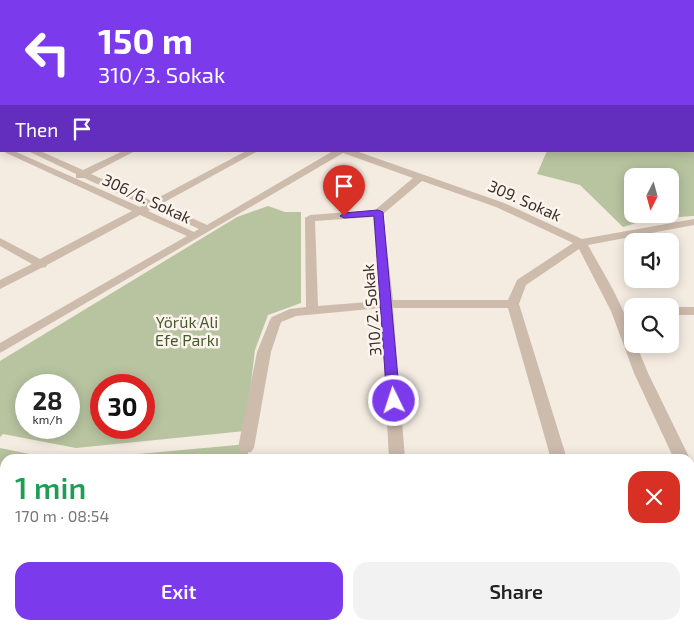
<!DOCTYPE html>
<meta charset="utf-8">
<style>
body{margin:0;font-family:"Exo 2",sans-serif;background:#f2f2f2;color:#222;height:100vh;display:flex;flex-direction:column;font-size:19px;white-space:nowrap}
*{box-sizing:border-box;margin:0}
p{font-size:16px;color:#767676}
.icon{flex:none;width:28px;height:28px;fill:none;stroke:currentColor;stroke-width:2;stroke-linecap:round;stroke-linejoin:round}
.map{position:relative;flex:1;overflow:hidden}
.panel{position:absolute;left:0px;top:454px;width:695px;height:176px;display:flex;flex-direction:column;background:#fff;border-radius:15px 15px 0 0;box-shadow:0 2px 12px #0003}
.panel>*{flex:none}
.top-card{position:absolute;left:0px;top:0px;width:695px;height:152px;box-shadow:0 2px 12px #0003;background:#7c3aed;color:#fff;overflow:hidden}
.needle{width:32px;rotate:186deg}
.controls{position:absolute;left:624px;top:168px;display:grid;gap:10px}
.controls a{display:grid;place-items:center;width:55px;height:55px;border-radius:10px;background:#fff;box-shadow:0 2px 12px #0003;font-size:25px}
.speed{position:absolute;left:15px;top:374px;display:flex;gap:10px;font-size:25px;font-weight:700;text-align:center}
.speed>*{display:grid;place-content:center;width:65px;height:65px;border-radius:50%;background:#fff;box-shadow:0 2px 12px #0003;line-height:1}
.speed small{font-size:12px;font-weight:400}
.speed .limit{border:8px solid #d22;background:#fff;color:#111}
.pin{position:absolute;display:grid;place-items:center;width:42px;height:42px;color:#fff;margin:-51px -21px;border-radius:50% 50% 50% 0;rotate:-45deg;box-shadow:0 0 5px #0007}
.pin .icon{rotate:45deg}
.me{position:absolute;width:55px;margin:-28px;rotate:356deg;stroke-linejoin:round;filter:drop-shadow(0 0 4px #0008)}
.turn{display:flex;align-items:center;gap:18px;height:105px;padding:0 15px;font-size:22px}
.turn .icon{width:65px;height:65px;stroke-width:2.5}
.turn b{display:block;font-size:35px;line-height:42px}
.then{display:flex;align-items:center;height:48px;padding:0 15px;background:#0003;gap:10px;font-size:19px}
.round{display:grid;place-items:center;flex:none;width:52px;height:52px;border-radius:15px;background:#f2f2f2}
.headline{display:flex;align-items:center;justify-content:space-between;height:85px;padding:0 15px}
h1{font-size:30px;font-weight:600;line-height:38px;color:#1e9e55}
.primary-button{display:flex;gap:10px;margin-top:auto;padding:10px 15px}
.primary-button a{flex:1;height:58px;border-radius:15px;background:#7c3aed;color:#fff;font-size:20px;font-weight:600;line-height:58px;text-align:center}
.primary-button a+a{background:#f2f2f2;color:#222}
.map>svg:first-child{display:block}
.green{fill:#b8c4a0;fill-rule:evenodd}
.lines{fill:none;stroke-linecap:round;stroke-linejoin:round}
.street{fill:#cdbbac;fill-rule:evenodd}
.secondary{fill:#a18a7d;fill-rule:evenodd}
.shaded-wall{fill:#8c4a34}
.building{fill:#c8694b;stroke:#8c4a34}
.route{fill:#7c3aed;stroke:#51269a}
.labels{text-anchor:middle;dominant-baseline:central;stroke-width:5;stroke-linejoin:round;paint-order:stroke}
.street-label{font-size:16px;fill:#3b302b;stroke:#fbf5ee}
.park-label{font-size:16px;fill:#4a5a2e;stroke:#fbf5ee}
</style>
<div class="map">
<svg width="694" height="629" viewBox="0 0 694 629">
<rect width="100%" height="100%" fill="#f4ebe1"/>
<!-- green -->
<path class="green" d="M0 0H128L1 1V57Z
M650 0H694V216L650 219 623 227 580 185 537 174 547 151H694V1ZM632 176H670V214H632Z
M268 206 285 212H301V303L268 315 255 350 245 431 76 448 3 434 0 437V361L237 217ZM26 385H69V428H26ZM101 385H144V428H101Z
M248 444V459H84Z
M0 448 54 459H5V486L0 484Z"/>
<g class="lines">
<!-- street -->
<path class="street" d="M364 0H381V1H365Z
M0 134 1 135V141L0 140Z
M2 151H14L140 207 144 205 84 178H76V174L28 151H40L83 170 123 151H135L91 174 152 201 246 151H258L161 204 207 225 333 151H356L504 203 582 239 694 219V225L588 245C601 270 632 316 632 344H636L648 373 690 459H674L634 373 611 311 579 249 526 285 519 304 567 459H551L508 308H393L405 459H389L381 308 296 316 281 322 271 352 254 448 251 452 246 453 241 452 238 448 257 352 270 320 272 317 290 309 306 307 305 218 310 215 375 210 413 178 343 153 0 353V343L187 236 140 215 47 265 46 267 41 268 0 289V280L32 264 0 246V238L40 259 132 211ZM422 181 496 207 573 243 517 280 508 300H393L383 214ZM153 208 199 229 194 232 148 211ZM373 217 381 301 318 306 315 221Z
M670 307H694V315H670Z
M690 470 694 471V491L690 490Z
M163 625H181L180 629H162Z
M284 625H302V629H284Z
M408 625H426V629H408Z
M531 625H549L550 629H532Z"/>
<!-- secondary -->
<path class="secondary" d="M1 129V135L0 136V130Z
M0 507 5 508V520L0 519Z
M694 554V568L690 569V555Z"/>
</g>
<!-- shaded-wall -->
<path class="shaded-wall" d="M1 86V97H0V87Z"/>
<!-- building -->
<path class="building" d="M0 72 1 73V86L0 87Z"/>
<!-- route -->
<path class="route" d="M378 210 383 212 400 401 398 404H389L387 401 374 216 344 218 340 216 344 213Z"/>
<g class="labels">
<!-- street labels -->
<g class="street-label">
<text transform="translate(147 198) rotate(25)">306/6. Sokak</text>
<text transform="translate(525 200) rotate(24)">309. Sokak</text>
<text transform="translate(371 310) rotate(-95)">310/2. Sokak</text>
</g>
<!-- park labels -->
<g class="park-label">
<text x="187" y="321">Yörük Ali<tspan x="187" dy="18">Efe Parkı</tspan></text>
</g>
</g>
</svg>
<div class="controls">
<a><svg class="needle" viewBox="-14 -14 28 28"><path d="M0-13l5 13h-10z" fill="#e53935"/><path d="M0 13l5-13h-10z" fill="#767676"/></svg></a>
<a><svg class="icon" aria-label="sound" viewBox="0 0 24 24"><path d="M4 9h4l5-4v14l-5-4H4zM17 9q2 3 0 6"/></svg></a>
<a><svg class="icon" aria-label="search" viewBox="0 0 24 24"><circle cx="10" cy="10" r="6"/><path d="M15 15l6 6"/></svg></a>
</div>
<div class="speed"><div>28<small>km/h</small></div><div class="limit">30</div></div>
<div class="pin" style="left:344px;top:216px;background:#d93025"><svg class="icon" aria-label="arrive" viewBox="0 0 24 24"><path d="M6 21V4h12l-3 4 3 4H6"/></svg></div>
<svg class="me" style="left:394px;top:401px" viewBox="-20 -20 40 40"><circle r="17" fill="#7c3aed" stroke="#fff" stroke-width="3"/><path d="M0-11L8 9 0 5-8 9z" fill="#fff"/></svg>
<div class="top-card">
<div class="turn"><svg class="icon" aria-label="left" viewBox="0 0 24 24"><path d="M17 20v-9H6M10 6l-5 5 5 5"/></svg><div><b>150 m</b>310/3. Sokak</div></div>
<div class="then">Then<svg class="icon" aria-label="arrive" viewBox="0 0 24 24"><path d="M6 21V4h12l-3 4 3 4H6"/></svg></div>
</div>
<section class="panel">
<div class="headline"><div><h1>1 min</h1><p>170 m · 08:54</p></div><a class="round" style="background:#d93025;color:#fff"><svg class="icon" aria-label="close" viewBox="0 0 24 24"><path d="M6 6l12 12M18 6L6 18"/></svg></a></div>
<div class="primary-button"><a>Exit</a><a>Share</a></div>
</section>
</div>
